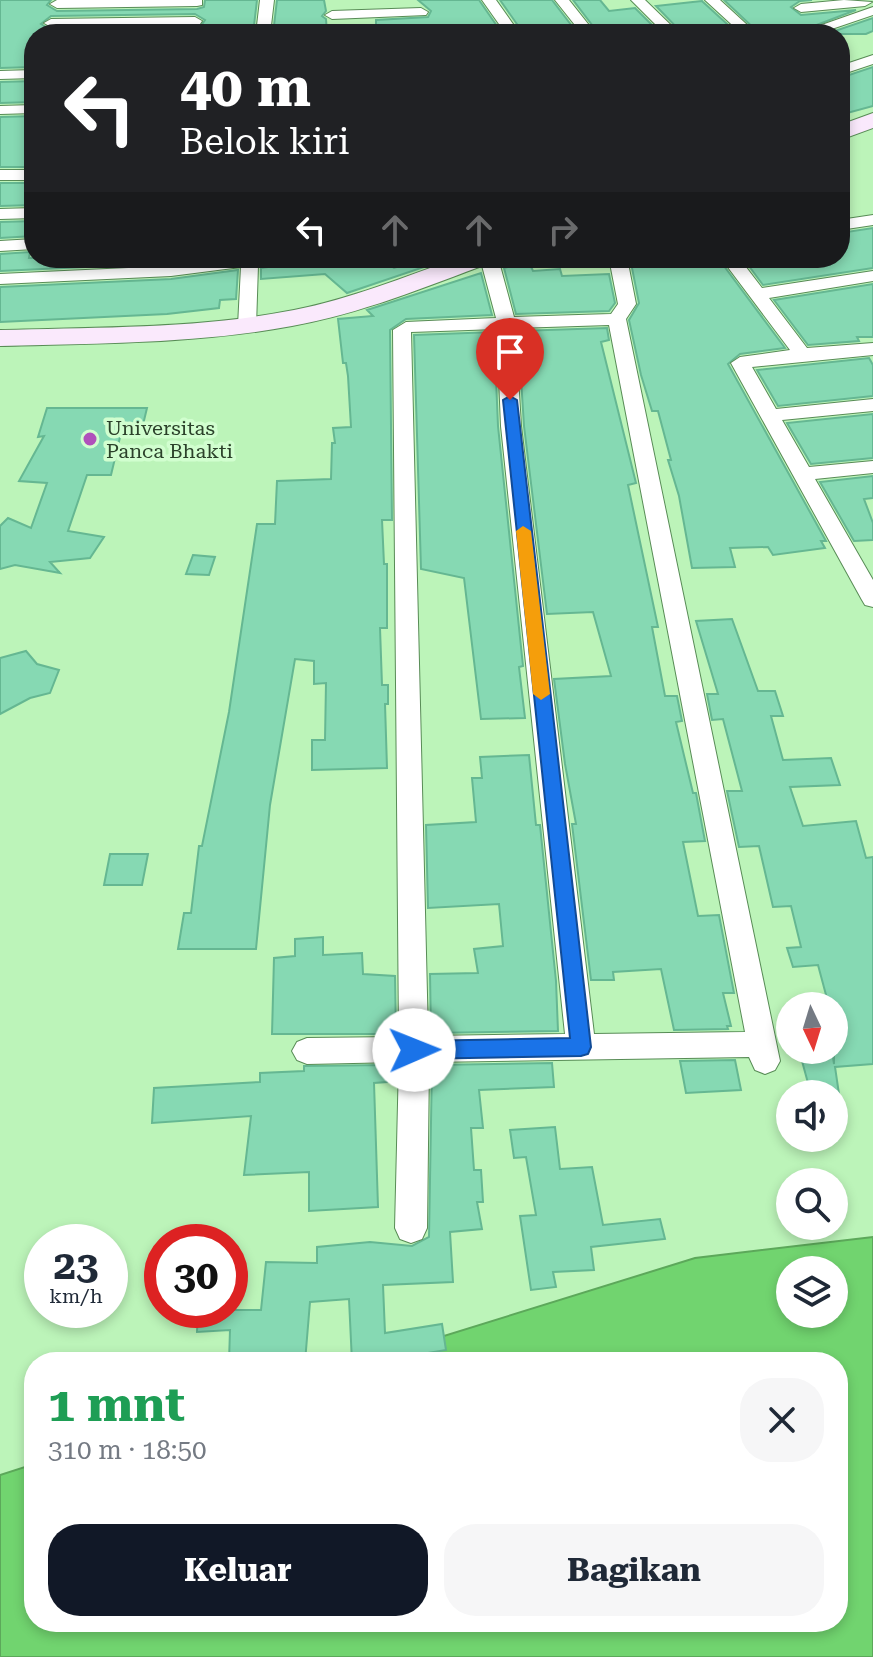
<!DOCTYPE html>
<html lang="id">
<meta charset="utf-8">
<style>
body{margin:0;font-family:"Roboto Serif",serif;background:#f6f6f7;color:#1f2937;height:100vh;display:flex;flex-direction:column;font-size:30px;white-space:nowrap}
*{box-sizing:border-box;margin:0}
p{font-size:26px;color:#747a83}
.icon{flex:none;width:44px;height:44px;fill:none;stroke:currentColor;stroke-width:2;stroke-linecap:round;stroke-linejoin:round}
.map{position:relative;flex:1;overflow:hidden}
.drawer{position:absolute;left:24px;top:1352px;width:824px;height:280px;display:flex;flex-direction:column;background:#fff;border-radius:32px;box-shadow:0 4px 12px #0003}
.drawer>*{flex:none}
.banner{position:absolute;left:24px;top:24px;width:826px;height:244px;border-radius:32px;box-shadow:0 4px 12px #0003;background:#202124;color:#fff;overflow:hidden}
.needle{width:52px;rotate:176deg}
.fabs{position:absolute;left:776px;top:992px;display:grid;gap:16px}
.fabs a{display:grid;place-items:center;width:72px;height:72px;border-radius:50%;background:#fff;box-shadow:0 4px 12px #0003;font-size:40px}
.speed{position:absolute;left:24px;top:1224px;display:flex;gap:16px;font-size:40px;font-weight:700;text-align:center}
.speed>*{display:grid;place-content:center;width:104px;height:104px;border-radius:50%;background:#fff;box-shadow:0 4px 12px #0003;line-height:1}
.speed small{font-size:20px;font-weight:400}
.speed .limit{border:12px solid #d22;background:#fff;color:#111}
.pin{position:absolute;display:grid;place-items:center;width:68px;height:68px;color:#fff;margin:-82px -34px;border-radius:50% 50% 50% 0;rotate:-45deg;box-shadow:0 0 8px #0007}
.pin .icon{rotate:45deg}
.me{position:absolute;width:88px;margin:-44px;rotate:89deg;stroke-linejoin:round;filter:drop-shadow(0 0 6px #0008)}
.turn{display:flex;align-items:center;gap:28px;height:168px;padding:0 24px;font-size:36px}
.turn .icon{width:104px;height:104px;stroke-width:2.5}
.turn b{display:block;font-size:56px;line-height:68px}
.lanes{display:flex;align-items:center;height:76px;padding:0 24px;background:#0003;justify-content:center;gap:40px;direction:ltr}
.lanes .off{opacity:.35}
.round{display:grid;place-items:center;flex:none;width:84px;height:84px;border-radius:32px;background:#f6f6f7}
.summary{display:flex;align-items:center;justify-content:space-between;height:136px;padding:0 24px}
h1{font-size:48px;font-weight:700;line-height:60px;color:#1e9e55}
.action{display:flex;gap:16px;margin-top:auto;padding:16px 24px}
.action a{flex:1;height:92px;border-radius:32px;background:#111827;color:#fff;font-size:32px;font-weight:700;line-height:92px;text-align:center}
.action a+a{background:#f6f6f7;color:#1f2937}
.map>svg:first-child{display:block}
.water{fill:#71d46f;stroke:#5ca85a;stroke-width:2;fill-rule:evenodd}
.building{fill:#86d9b3;stroke:#65b792;stroke-width:2;fill-rule:evenodd}
.lines{fill:none;stroke-linecap:round;stroke-linejoin:round}
.street-casing{stroke:#588c56;stroke-width:2}
.secondary-casing{stroke:#588c56;stroke-width:2}
.street{fill:#fff;fill-rule:evenodd}
.secondary{fill:#fae9fc;fill-rule:evenodd}
.route{fill:#1a73e8;stroke:#114b97;stroke-width:2}
.slow{fill:#f59e0b}
.poi-dot{fill:#b051bb;stroke:#d1fecf;stroke-width:3}
.labels{text-anchor:middle;dominant-baseline:central;stroke-width:7;stroke-linejoin:round;paint-order:stroke}
.far-poi-label{font-size:20px;fill:#2b412a;stroke:#d1fecf;text-anchor:start}
</style>
<div class="map">
<svg width="873" height="1657" viewBox="0 0 873 1657">
<rect width="100%" height="100%" fill="#bcf4b9"/>
<!-- water -->
<path class="water" d="M873 1237V1657H0V1475L34 1464V1622H838V1362H360L695 1258ZM790 1270H834V1314H790Z"/>
<!-- building -->
<path class="building" d="M0 0H51L47 5 57 11 197 9 204 7 205 0H257L253 34H34V67L0 68ZM195 14 205 20 200 27 51 30 41 24 51 16Z
M277 0H324L326 11 322 16 326 19 327 34H273Z
M418 0H479L499 29 451 34H376V20L428 17 431 11Z
M500 0H552L578 34H539V25L519 27Z
M573 0H600L609 11 635 8 661 34H599Z
M724 0H812L800 1 791 7 801 15 856 10 793 34H760Z
M702 1 703 2 738 34H683L656 6Z
M873 18V31L866 34H826Z
M873 67V106L840 115V78Z
M34 81V102L0 103V82Z
M34 116V167H0V117Z
M0 183H34V205L0 206Z
M34 221V236L0 238V222Z
M873 228V268L763 285 743 258H840V233Z
M30 252 29 258H210L171 263 0 271V254Z
M288 258H379L394 268 425 258 433 264 347 293 325 274 261 279V268L282 265Z
M630 258H718L785 348 740 354 728 364 826 541H821L825 548 773 555 768 547 730 548 735 567 692 568 679 496 668 460H671L658 411H652L641 375 629 320 639 303Z
M529 262 533 271 560 269 562 276 609 274 615 303 609 311 516 314 504 268Z
M238 270 236 299 220 300 219 308 167 314 0 322V287L171 279Z
M481 273 492 315 406 319 390 330 392 520H382L384 564H387V628H380L382 685H388V704H385L387 768 312 770V740H325L326 683 314 684V661L295 659 270 805 256 949H178L184 913H191L199 846H202L229 712 257 524H275L277 481 331 479 332 443H335L333 428 351 427 348 376 346 363H343L338 319 373 316 367 310Z
M873 284V337H857L859 341 808 345 774 300Z
M607 328 609 340 601 342 636 483 628 485 658 627H652L665 696H677L682 721 676 722 693 793H696L705 841 683 842 698 916 719 915 734 993H723L731 1026H727L728 1029 674 1030 661 969 613 972 614 980H591L572 824H576L565 764 554 679 611 676 593 612 547 614 524 426 518 331Z
M494 332 498 426 523 666 519 667 525 718 481 719 464 578 421 569 414 335Z
M869 358 873 365V396L778 406 757 370Z
M47 408H147L141 433H121L111 475H87L68 531 104 537 90 558 50 562 60 573 15 565 0 569V526L8 518 31 528 47 483 19 481 44 436 38 437Z
M873 414V458L811 464 787 423Z
M873 476V498L864 499 873 523V540L854 541 820 482Z
M193 555 215 557 209 575 186 574Z
M732 619 758 691H775L783 716H771L783 760 831 758 840 785 790 787 803 826 856 821 866 858 873 857V1064L835 1067 839 1094H811L799 1050H832L834 1064V1006H829L818 965 793 967 787 948 801 947 791 906 773 907 759 846 739 847 727 791H742L723 719 712 720 707 694H718L696 621Z
M26 651 37 664 59 670 50 693 30 698 0 714V658Z
M529 755 536 825H540L556 981 558 1031 431 1033 430 974 478 973 474 949 503 946 499 904 428 908 426 825 476 822 472 778H482L480 757Z
M110 854H148L142 885H104Z
M323 937V955L362 953 363 974 395 976 396 1034H272L274 958 295 956V939Z
M735 1060 741 1090 686 1093 680 1061Z
M552 1063 554 1087 479 1090 483 1128H471L474 1170H481L483 1202H477L482 1229 450 1232 453 1282 383 1285 385 1333 442 1324 446 1350 374 1362H352L349 1299 310 1302 305 1362H229L230 1330 197 1332 198 1310H261L266 1262 317 1263V1247L370 1242 412 1246 429 1237 432 1065Z
M386 1065 387 1082 374 1083 378 1207 309 1211V1172L244 1175 251 1116 152 1123 154 1088 260 1082V1073L304 1071V1066Z
M555 1127 560 1169 592 1167 603 1225 660 1219 665 1239 591 1247 594 1270 553 1272 556 1287 531 1290 520 1216 536 1215 526 1157 514 1158 510 1130Z"/>
<g class="lines">
<!-- street casing -->
<g class="street-casing">
<path id="street" d="M202 0V5L197 6 57 8 50 4 57 0Z
M260 0H274L270 34H256Z
M482 0H496L520 34H506Z
M555 0H569L596 34H582Z
M631 0H645L680 34H665Z
M705 0H720L757 34H742Z
M844 0 872 2 865 6 801 12 794 8 801 4Z
M873 7V15L817 34H796Z
M421 8 428 12 426 15 332 19 325 15 332 11Z
M195 17 202 21 200 24 51 27 44 23 51 19Z
M873 55V64L840 75V66Z
M34 70V78L0 79V71Z
M34 105V113L0 114V106Z
M0 170H34V180H0Z
M34 208V218L0 219V209Z
M873 215V225L840 230V220Z
M34 239V249L0 251V241Z
M234 258H285L282 262 258 265 256 326 247 331 238 326 241 267 171 276 0 284V274L171 266Z
M480 258H498L514 317 611 314 618 304 609 258H627L636 304 626 319 780 1061 775 1070 765 1074 755 1070 749 1057 429 1062 427 1228 422 1239 411 1243 400 1239 395 1228 399 1062 307 1064 297 1060 292 1051 297 1042 307 1038 399 1037 393 330 406 322 496 318ZM609 325 745 1032 594 1034 521 426 515 328ZM497 329 501 426 565 1034 428 1036 411 332Z
M721 258H739L762 288 873 271V281L769 298 807 348 873 343V355L752 367 776 409 873 399V411L782 420 809 467 873 461V473L815 479 873 580V607L865 605 862 600 731 363 740 357 790 350Z"/>
</g>
<!-- secondary casing -->
<g class="secondary-casing">
<path id="secondary" d="M873 113V128L840 140V125Z
M458 258H493L490 263C425 287 360 314 292 326 196 344 97 343 0 346V330C98 327 197 329 294 310 350 299 404 277 458 258Z"/>
</g>
<!-- street -->
<use href="#street" class="street"/>
<!-- secondary -->
<use href="#secondary" class="secondary"/>
</g>
<!-- route -->
<path class="route" d="M510 396 517 400 591 1047 588 1054 581 1056 414 1059 407 1056 403 1050 407 1043 414 1041 570 1038 503 400Z"/>
<!-- slow -->
<path class="slow" d="M523 526 531 531 550 694 541 700 533 694 516 531Z"/>
<!-- markers -->
<circle class="poi-dot" cx="90" cy="439" r="8"/>
<g class="labels">
<!-- far-poi labels -->
<g class="far-poi-label">
<text x="106" y="428">Universitas<tspan x="106" dy="23">Panca Bhakti</tspan></text>
</g>
</g>
</svg>
<div class="fabs">
<a><svg class="needle" viewBox="-14 -14 28 28"><path d="M0-13l5 13h-10z" fill="#e53935"/><path d="M0 13l5-13h-10z" fill="#747a83"/></svg></a>
<a><svg class="icon" aria-label="sound" viewBox="0 0 24 24"><path d="M4 9h4l5-4v14l-5-4H4zM17 9q2 3 0 6"/></svg></a>
<a><svg class="icon" aria-label="search" viewBox="0 0 24 24"><circle cx="10" cy="10" r="6"/><path d="M15 15l6 6"/></svg></a>
<a><svg class="icon" aria-label="layers" viewBox="0 0 24 24"><path d="M12 4l9 5-9 5-9-5zM3 14l9 5 9-5"/></svg></a>
</div>
<div class="speed"><div>23<small>km/h</small></div><div class="limit">30</div></div>
<div class="pin" style="left:510px;top:400px;background:#d93025"><svg class="icon" aria-label="arrive" viewBox="0 0 24 24"><path d="M6 21V4h12l-3 4 3 4H6"/></svg></div>
<svg class="me" style="left:414px;top:1050px" viewBox="-20 -20 40 40"><circle r="19" fill="#fff"/><path d="M0-13L10 11 0 6-10 11z" fill="#1a73e8"/></svg>
<div class="banner">
<div class="turn"><svg class="icon" aria-label="left" viewBox="0 0 24 24"><path d="M17 20v-9H6M10 6l-5 5 5 5"/></svg><div><b>40 m</b>Belok kiri</div></div>
<div class="lanes"><svg class="icon" aria-label="left" viewBox="0 0 24 24"><path d="M17 20v-9H6M10 6l-5 5 5 5"/></svg><svg class="icon off" aria-label="ahead" viewBox="0 0 24 24"><path d="M12 20V5M6 11l6-6 6 6"/></svg><svg class="icon off" aria-label="ahead" viewBox="0 0 24 24"><path d="M12 20V5M6 11l6-6 6 6"/></svg><svg class="icon off" aria-label="right" viewBox="0 0 24 24"><path d="M7 20v-9h11M14 6l5 5-5 5"/></svg></div>
</div>
<section class="drawer">
<div class="summary"><div><h1>1 mnt</h1><p>310 m · 18:50</p></div><a class="round"><svg class="icon" aria-label="close" viewBox="0 0 24 24"><path d="M6 6l12 12M18 6L6 18"/></svg></a></div>
<div class="action"><a>Keluar</a><a>Bagikan</a></div>
</section>
</div>
